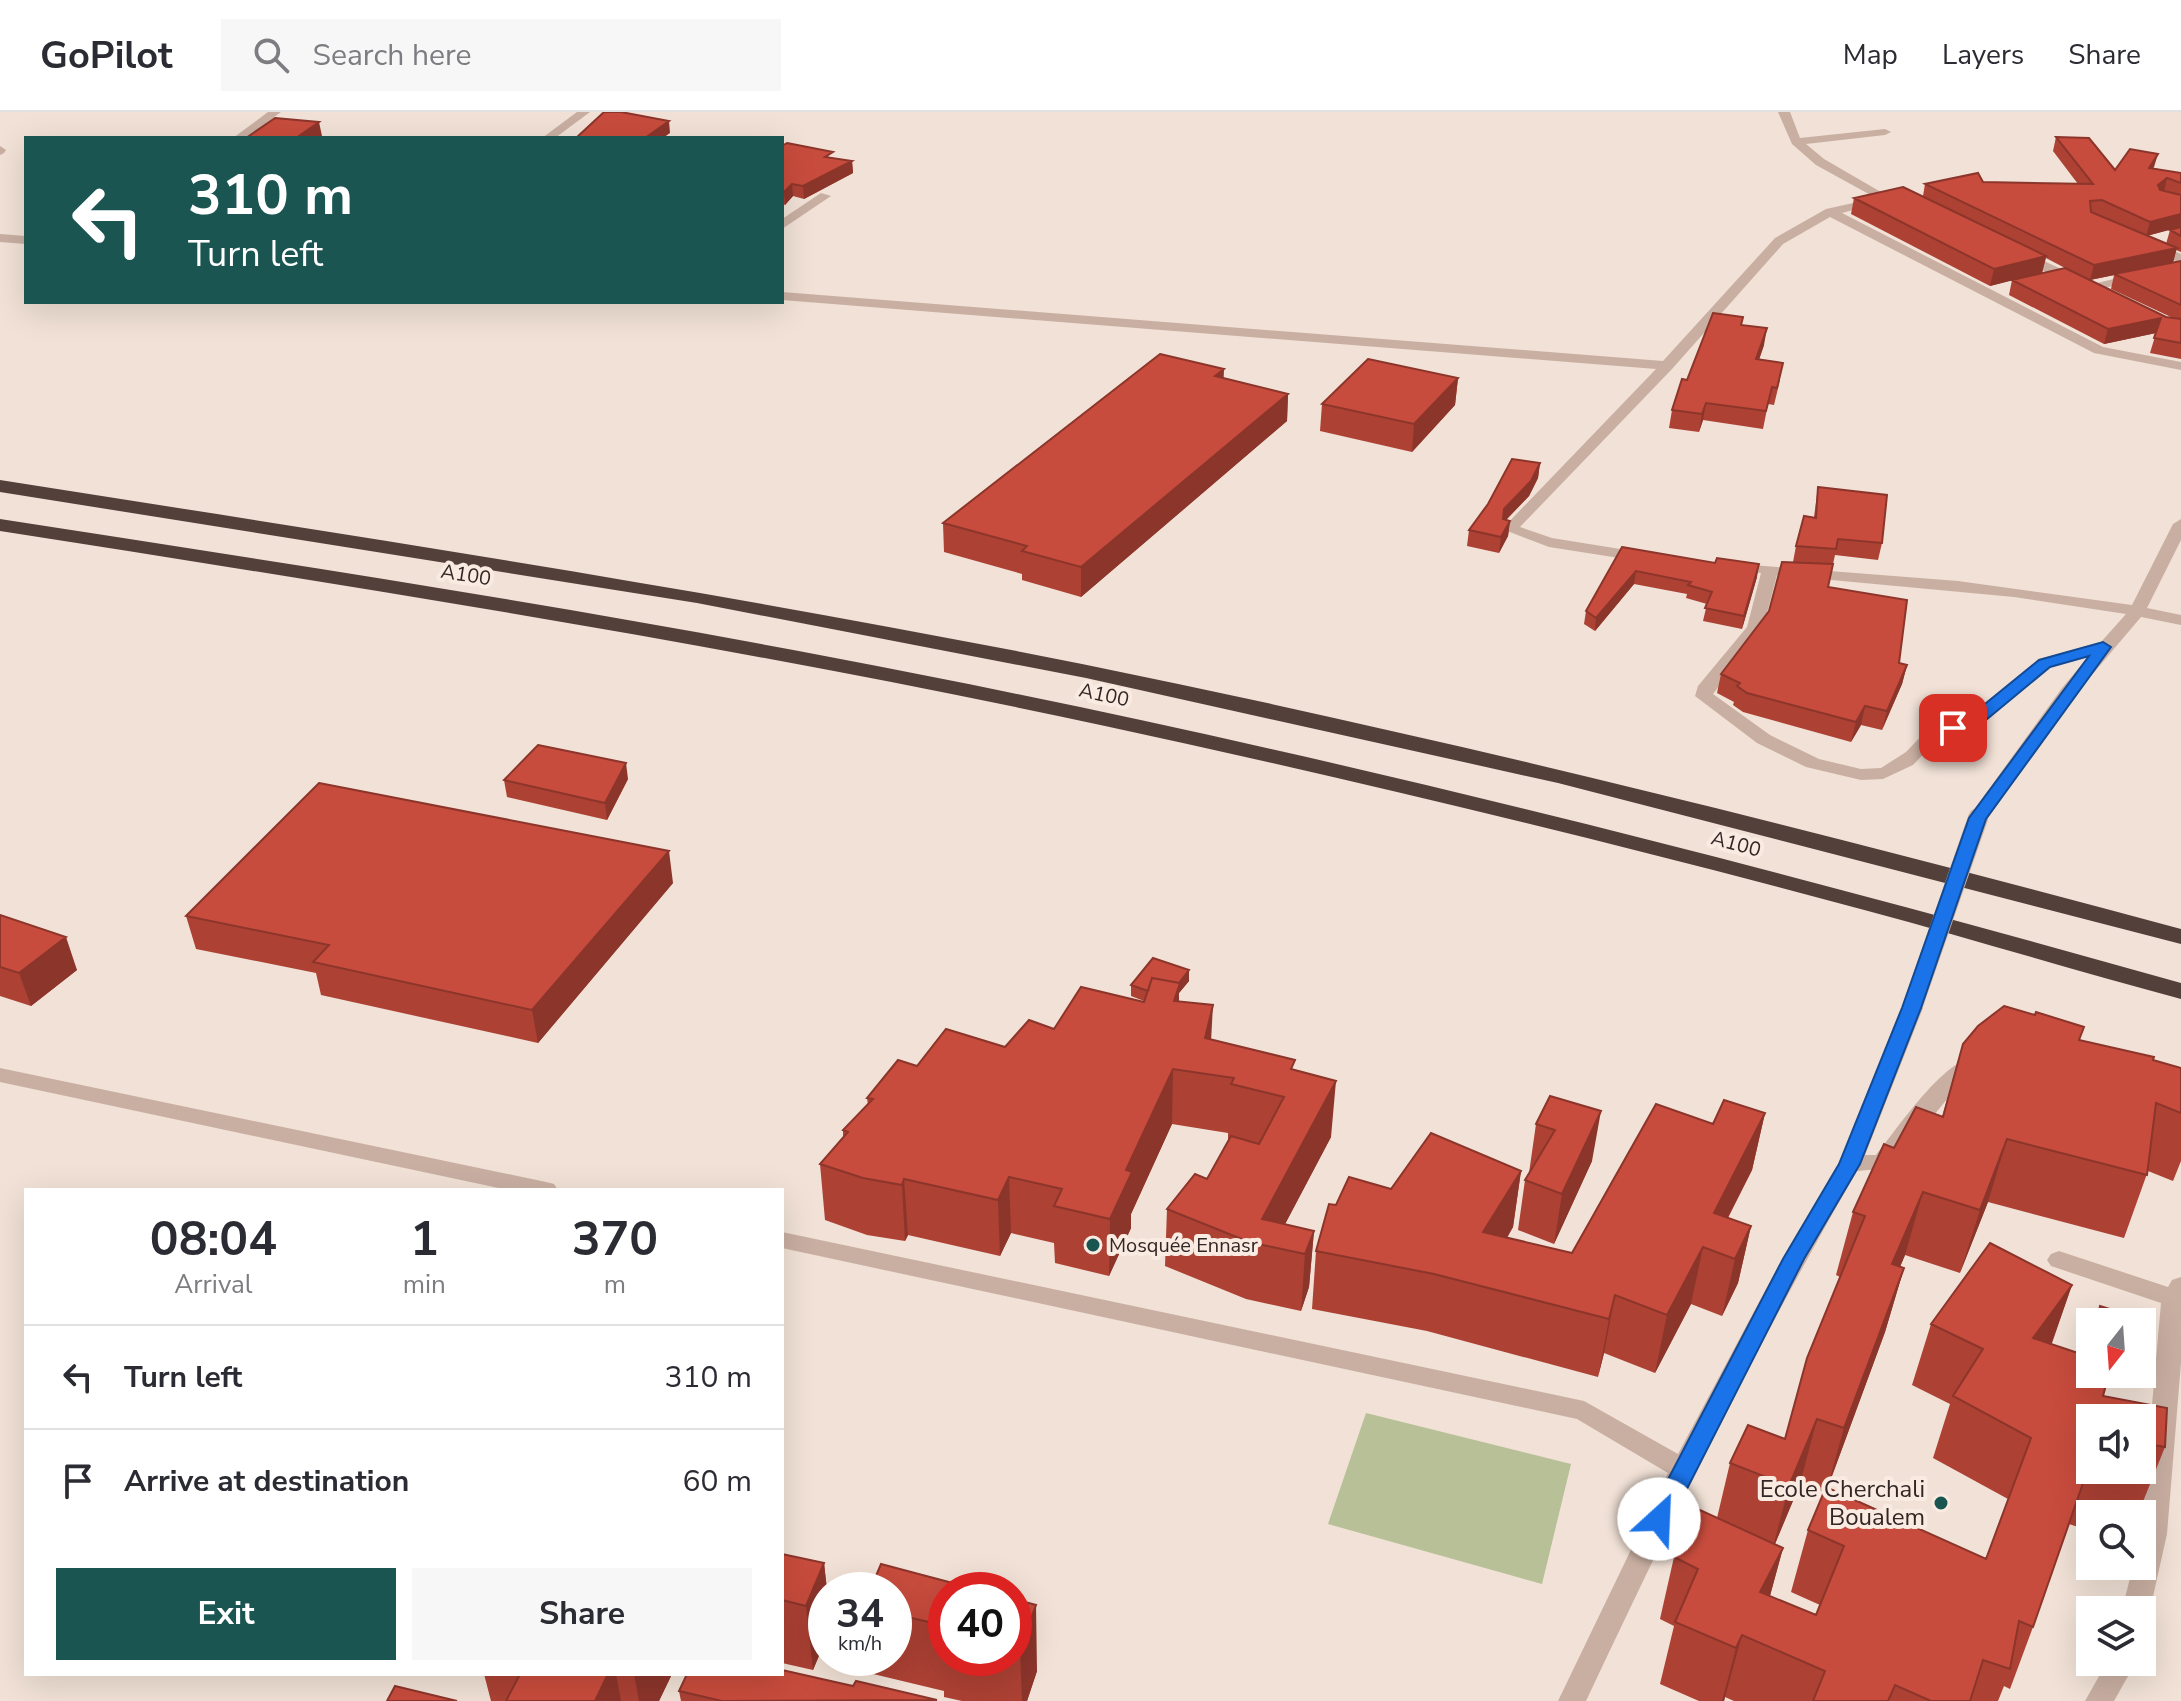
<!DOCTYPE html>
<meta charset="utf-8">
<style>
body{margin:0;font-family:"Nunito Sans",sans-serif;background:#f7f7f7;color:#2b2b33;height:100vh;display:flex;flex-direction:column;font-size:30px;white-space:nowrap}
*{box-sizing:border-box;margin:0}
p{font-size:26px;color:#7c7c81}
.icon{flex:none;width:44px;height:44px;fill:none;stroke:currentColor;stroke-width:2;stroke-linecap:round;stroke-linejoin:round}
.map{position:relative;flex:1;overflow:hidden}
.details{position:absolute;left:24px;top:1076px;width:760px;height:488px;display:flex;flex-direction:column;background:#fff;border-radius:0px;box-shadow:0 8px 32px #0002}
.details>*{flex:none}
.guide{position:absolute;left:24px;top:24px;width:760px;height:168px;border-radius:0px;box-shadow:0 8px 32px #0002;background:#1a5551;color:#fff;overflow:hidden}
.needle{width:52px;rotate:197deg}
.tools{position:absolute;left:2076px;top:1196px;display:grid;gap:16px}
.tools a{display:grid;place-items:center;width:80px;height:80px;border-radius:0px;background:#fff;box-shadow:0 8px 32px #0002;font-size:40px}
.speed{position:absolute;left:808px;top:1460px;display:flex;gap:16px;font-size:40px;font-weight:700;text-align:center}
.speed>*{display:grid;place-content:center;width:104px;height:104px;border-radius:50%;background:#fff;box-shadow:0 8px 32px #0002;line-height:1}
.speed small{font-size:20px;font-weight:400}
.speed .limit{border:12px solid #d22;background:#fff;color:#111}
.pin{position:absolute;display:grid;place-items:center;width:68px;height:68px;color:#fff;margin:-34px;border-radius:16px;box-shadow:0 4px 12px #0006}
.me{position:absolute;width:88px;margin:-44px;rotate:25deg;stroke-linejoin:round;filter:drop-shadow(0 0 6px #0008)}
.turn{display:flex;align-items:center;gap:28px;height:168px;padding:0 32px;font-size:36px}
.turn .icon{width:104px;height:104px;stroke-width:2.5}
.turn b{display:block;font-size:56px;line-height:68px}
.eta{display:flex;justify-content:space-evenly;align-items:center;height:136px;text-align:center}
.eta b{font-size:48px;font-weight:700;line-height:56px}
.action{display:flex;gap:16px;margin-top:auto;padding:16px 32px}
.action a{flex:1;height:92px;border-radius:0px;background:#1a5551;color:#fff;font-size:32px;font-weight:700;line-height:92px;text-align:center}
.action a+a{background:#f7f7f7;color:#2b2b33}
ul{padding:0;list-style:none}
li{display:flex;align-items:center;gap:24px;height:104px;padding:0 32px;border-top:2px solid #e1e1e2}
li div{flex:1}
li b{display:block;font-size:30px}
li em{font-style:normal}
header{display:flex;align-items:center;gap:48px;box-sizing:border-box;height:112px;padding:0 40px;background:#fff;border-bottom:2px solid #e1e1e2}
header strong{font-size:38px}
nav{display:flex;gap:44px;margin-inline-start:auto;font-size:28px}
.search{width:560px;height:72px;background:#f7f7f7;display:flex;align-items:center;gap:20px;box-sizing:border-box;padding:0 28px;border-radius:0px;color:#7c7c81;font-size:30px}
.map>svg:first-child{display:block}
.green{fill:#b7c096}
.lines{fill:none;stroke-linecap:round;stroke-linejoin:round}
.minor{fill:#c9afa2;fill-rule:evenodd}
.highway{fill:#54403b;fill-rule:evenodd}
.minor-bridge{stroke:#c9afa2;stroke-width:20}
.wall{fill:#ac4134;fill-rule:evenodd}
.shaded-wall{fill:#8c352b}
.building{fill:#c84c3d;stroke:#8c352b;stroke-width:2}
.route{fill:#1a73e8;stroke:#114b97;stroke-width:2}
.poi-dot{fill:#1a5551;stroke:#f9ebe2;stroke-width:3}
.labels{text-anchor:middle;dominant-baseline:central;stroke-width:8;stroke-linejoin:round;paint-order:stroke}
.street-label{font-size:20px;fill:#332725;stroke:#f9ebe2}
.poi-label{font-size:20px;fill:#332725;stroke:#f9ebe2;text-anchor:start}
.near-poi-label{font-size:24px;fill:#332725;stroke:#f9ebe2;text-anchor:end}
</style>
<header>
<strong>GoPilot</strong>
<div class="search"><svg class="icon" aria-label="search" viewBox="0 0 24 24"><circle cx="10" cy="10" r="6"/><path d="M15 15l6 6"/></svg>Search here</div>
<nav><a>Map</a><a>Layers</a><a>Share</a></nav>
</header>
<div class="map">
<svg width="2181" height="1589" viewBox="0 0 2181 1589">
<rect width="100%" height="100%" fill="#f1e1d6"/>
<!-- green -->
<path class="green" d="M1366 1301 1571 1352 1542 1472 1328 1412Z"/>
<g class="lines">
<!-- minor -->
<path class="minor" d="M268 0H281L246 26H233Z
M577 0H590L555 26H542Z
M1778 0H1790L1800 26 1885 17 1891 20 1885 23 1806 32 1824 47 1893 87 1842 101 2103 235 2181 250V258L2094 241 1830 105 1783 132 1672 257 1520 415 1552 426 1651 442 1653 445 1645 450 1549 435 1502 417 1656 257 782 188V180L1663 249 1775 126 1826 97 1876 86 1816 53 1792 32Z
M0 34 6 38 4 41 0 43Z
M821 81 831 84 782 117V107Z
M0 122 26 124V132L0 130Z
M2146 131H2156L2181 142V151L2146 137Z
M2020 138 2083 167 2085 170 2073 173 2015 145V139Z
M2138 161 2145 165 2143 168 2088 179 2081 175Z
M2181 407V428L2147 496 2181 503V513L2141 505 2074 584 1985 710H1971L1968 706 2062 576 2089 544 2051 555 1975 617 1942 623 1913 653 1883 667 1861 668 1806 655 1757 631 1695 584 1698 574 1747 515 1761 461 1727 457V451L1958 469 2132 493 2173 412ZM1777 463 2014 485 2126 502 2101 530 2039 547 1963 609 1930 615 1906 640 1881 656 1861 657 1819 647 1770 623 1713 582 1763 516Z
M1912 889 1923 896 1865 1043H1876C1898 1016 1939 954 1972 945L1983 952 1958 974 1890 1056 1857 1059C1757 1231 1671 1409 1586 1589H1558L1668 1361 1577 1307 782 1136V1120L1584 1289 1678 1342 1782 1147 1839 1052 1901 896Z
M0 956 546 1070 554 1072 558 1078H508L0 970Z
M2059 1139 2168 1175 2172 1168 2181 1165V1251L2167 1422 2150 1498 2142 1507V1498H2122L2133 1454H2142V1406L2161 1191 2051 1154 2047 1148 2051 1142Z
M2107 1550H2136L2114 1589H2085Z"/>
<!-- highway -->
<path class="highway" d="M0 368C362 425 723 480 1082 552 1451 627 1817 719 2181 817V832L1558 671 1086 566 697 491 0 380Z
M0 407C277 450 554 492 830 545 1285 631 1735 745 2181 871V887C2076 859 1972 827 1868 799 1615 731 1360 669 1105 614 739 535 370 477 0 419Z"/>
<!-- minor-bridge -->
<path class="minor-bridge" d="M1912 896 1978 706"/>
</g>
<!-- wall -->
<path class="wall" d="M2056 25 2115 58 2153 56 2181 61V140L2176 138 2173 150 2181 149V247L2150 241 2156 221 2104 232 2009 183 2012 168 1990 174 1851 102 1854 86 1923 84 1925 72 1983 70 2078 72 2053 39ZM2175 116 2170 118 2166 132 2147 124ZM2046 146 2065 156 2042 161ZM2114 163 2111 177 2173 206 2166 205 2090 168Z
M782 34 834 46 852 49 853 61 804 87 793 84 785 93 782 92Z
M1742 213 1764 233 1759 248 1780 268 1774 293 1768 292 1763 317 1703 308 1699 320 1669 316 1672 298 1687 268Z
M1223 266 1288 282 1287 309 1081 485 1022 468V462L944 440 943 411Z
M1458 266 1455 293 1412 340 1320 319 1322 292Z
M1540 351 1538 366 1529 384 1506 408 1510 409 1508 424 1499 441 1467 434 1469 418Z
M1818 375 1882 431 1878 448 1835 443 1828 475 1899 551 1907 553 1902 572 1882 618 1861 613 1851 630 1743 600 1733 593 1734 590 1717 581 1721 562 1769 499 1793 450 1796 434 1814 405Z
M1622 435 1757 465 1742 517 1703 509 1707 492 1686 486 1687 482 1634 472 1595 519 1584 512 1586 499Z
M628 667 607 708 507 685 504 668Z
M673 771 538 931 321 883 316 861 196 837 186 804Z
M0 803 77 858 31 894 0 884Z
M1189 858V869L1179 881V889L1211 928 1294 958 1331 1025 1285 1112 1314 1119 1309 1175 1301 1199 1246 1187 1165 1154 1167 1097 1207 1067 1229 1028 1228 1027V1021L1172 1012 1131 1102V1116L1109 1164 1055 1151 1054 1131 1011 1121 1000 1144 908 1123 905 1129 867 1123 825 1108 820 1052 843 1025V1018L868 993 867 986 917 954 1005 935 1054 917 1144 890V889L1131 884V873Z
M2004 894 2035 903 2036 900 2084 915 2079 929 2154 945 2153 948 2181 956V1049L2173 1069 2148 1059 2124 1126 1988 1090 1960 1161 1905 1143 1900 1155 1904 1156 1885 1220 1828 1375 1986 1447 2008 1387 1933 1346 1950 1292 1912 1273 1931 1212 1990 1131 2072 1173 2051 1232 2086 1244 2090 1226V1262H2140L2135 1275 2108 1266 2103 1284 2167 1296 2165 1335 2140 1397 2095 1388 2084 1417 2069 1412 2033 1515 2010 1577 2004 1574 1998 1589H1734L1725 1585 1724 1589H1699L1660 1572 1674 1514 1660 1507 1674 1445 1700 1398 1717 1406 1730 1351 1748 1313 1785 1327 1807 1246 1840 1165 1836 1163 1853 1100 1884 1032 1894 1036 1916 995 1942 1005 1963 932 1978 914ZM2090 1306H2142V1358H2090ZM1800 1372 1824 1380 1808 1418 1791 1480 1820 1493 1816 1503 1770 1484 1783 1436 1775 1432Z
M1550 984 1592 1049 1554 1132 1518 1118 1525 1068 1529 1061 1536 1012Z
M1765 1001 1752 1058 1728 1106 1751 1114 1738 1171 1722 1204 1691 1192 1655 1261 1604 1241 1598 1265 1427 1219 1312 1197 1316 1139 1336 1093 1391 1077 1521 1059 1513 1115 1507 1126 1572 1141 1713 1012Z
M782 1442 824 1451 827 1478H826V1527L813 1558 782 1551Z
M894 1478H946V1546H1014V1487L1037 1559 1027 1589H962L944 1585V1579L869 1561 868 1546H894Z
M484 1562H672L659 1589H491Z
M853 1574 937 1589H681L679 1579Z"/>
<!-- shaded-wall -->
<path class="shaded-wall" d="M669 9 670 21 663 26H645Z
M319 10 322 24 320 26H296Z
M2158 42 2154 55 2145 69 2149 56Z
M852 49 853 61 804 87 803 74Z
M2167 66 2164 80 2154 86 2158 73Z
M792 72 793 84 785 93 784 80Z
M2181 102V115L2146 124 2150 110Z
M2177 136 2173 151 2090 168 2094 153Z
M2046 144 2042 161 1990 174 1994 157Z
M2161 206 2156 221 2104 232 2108 217Z
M1767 216 1764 233 1753 264 1756 247Z
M1224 257 1223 284 1215 264Z
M1458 266 1455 293 1412 340 1414 312Z
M1288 282 1287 309 1081 485V455Z
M1706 291 1703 308 1699 320 1702 302Z
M1540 351 1538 366 1529 384 1502 412 1504 397Z
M1510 409 1508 424 1499 441 1501 425Z
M1759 452 1757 465 1742 517 1744 504Z
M1636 459 1634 472 1595 519 1596 506Z
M1907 553 1902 572 1882 618 1887 599Z
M1865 594 1861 613 1851 630 1856 610Z
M626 651 628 667 607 708 605 691Z
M669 739 673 771 538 931 532 898Z
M66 825 77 858 31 894 19 861Z
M1189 858V869L1179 881 1178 925 1167 886Z
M1213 893 1210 948 1205 926Z
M1173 957 1172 1012 1131 1102V1116L1109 1164 1110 1107 1126 1058Z
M1336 969 1331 1025 1273 1135 1262 1107Z
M1601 999 1592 1049 1554 1132 1562 1082Z
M1765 1001 1752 1058 1711 1138 1714 1101Z
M2007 1027 1988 1090 1960 1161 1980 1098Z
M1521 1059 1513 1115 1478 1173 1483 1120Z
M1009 1065 1011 1121 1000 1144 998 1088Z
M904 1067 908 1123 905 1129 902 1073Z
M1923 1080 1905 1143 1874 1216 1892 1152Z
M1751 1114 1738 1171 1722 1204 1735 1147Z
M1314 1119 1309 1175 1301 1199 1305 1142Z
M1703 1135 1691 1192 1655 1261 1667 1203Z
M1904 1156 1885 1220 1826 1380 1844 1316Z
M2072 1173 2051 1234 2033 1226Z
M1615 1183 1604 1241 1598 1265 1609 1207Z
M1817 1307 1800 1372 1772 1439 1789 1374Z
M1783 1436 1766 1498 1760 1480Z
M824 1451 827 1478H826V1527L813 1558 806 1494Z
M1036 1493 1037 1559 1027 1589H1022L1020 1537Z
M1742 1523 1725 1585 1724 1589H1722L1736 1536Z
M608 1562H616L621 1589H595Z
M634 1562H672L659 1589H639Z"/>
<!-- building -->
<path class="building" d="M604 0H621L669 9 645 26H576Z
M275 6 319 10 296 26H246Z
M2056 25 2089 26 2115 58 2130 37 2158 42 2149 56 2181 61V71L2167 66 2158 73 2160 78 2181 83V102L2150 110 2102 88 2090 89 2091 100 2177 136 2094 153 1925 72 1978 61 1983 70 2093 72Z
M787 31 833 40 825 45 852 49 803 74 792 72 784 80H782V34Z
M1903 75 2046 144 1994 157 1854 86Z
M2181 115V124L2170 118Z
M2181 149V193L2114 162Z
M2065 156 2166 205 2181 207V231L2154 226 2161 206 2108 217 2012 168Z
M1713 201 1743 205 1741 213 1767 216 1756 247 1783 251 1777 276 1772 275 1766 299 1706 291 1702 302 1672 298 1682 267 1687 268Z
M1160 242 1224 257 1215 264 1288 282 1081 455 1022 439 1027 434 943 411Z
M1368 247 1458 266 1414 312 1322 292Z
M1512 347 1540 351 1531 369 1504 397 1503 407 1510 409 1501 425 1469 418 1488 392Z
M1818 375 1887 383 1882 431 1838 427 1836 437 1796 434 1804 404 1816 406Z
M1622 435 1715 451 1717 446 1759 452 1744 504 1705 496 1712 480 1688 473 1691 470 1636 459 1596 506 1586 499Z
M1782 450 1833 452 1828 475 1907 488 1899 551 1907 553 1887 599 1865 594 1856 610 1747 581 1737 574 1740 571 1721 562 1769 499Z
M538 633 626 651 605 691 504 668Z
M319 671 669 739 532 898 313 850 329 833 186 804Z
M0 803 66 825 19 861 0 855Z
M1153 846 1189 858 1179 871 1152 866 1148 879 1131 873Z
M1152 866 1180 871 1174 889 1213 893 1205 926 1295 948 1291 957 1336 969 1262 1107 1314 1119 1305 1142 1249 1130 1167 1097 1195 1062 1207 1067 1231 1024 1259 1032 1284 985 1231 972 1234 966 1173 957 1126 1058 1132 1060 1110 1107 1054 1094 1062 1077 1009 1065 998 1088 904 1067 902 1073 863 1066 820 1052 848 1020 843 1018 873 987 867 986 898 948 917 954 946 917 1005 935 1029 908 1054 917 1081 875 1144 890Z
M2004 894 2035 903 2036 900 2084 915 2079 928 2154 945 2153 948 2181 956V1001L2156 991 2147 1063 2007 1027 1980 1098 1923 1080 1892 1152 1904 1156 1844 1316 1817 1307 1789 1374 1730 1351 1748 1313 1785 1327 1807 1246 1865 1104 1853 1100 1884 1032 1894 1036 1916 995 1943 1005 1963 932 1978 914Z
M1550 984 1601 999 1562 1082 1525 1068 1555 1018 1536 1012Z
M1724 988 1765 1001 1714 1101 1751 1114 1735 1147 1703 1135 1667 1203 1615 1183 1609 1207 1434 1162 1316 1139 1329 1092 1336 1093 1349 1065 1391 1077 1431 1021 1521 1059 1483 1120 1572 1141 1656 992 1713 1012Z
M1990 1131 2072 1173 2033 1226 2090 1245V1262H2109L2103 1284 2167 1296 2165 1335 2142 1331V1306H2090V1351L2033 1515 2019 1509 2010 1557 1983 1548 1970 1589H1931L1895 1573 1888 1589H1813L1825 1559 1742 1523 1736 1536 1675 1510 1698 1457 1674 1445 1700 1398 1783 1436 1760 1480 1816 1503 1844 1434 1808 1418 1826 1375 1986 1447 2031 1326 1953 1284 1983 1237 1931 1212Z
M2100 1194 2154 1211 2144 1251 2142 1250V1210H2097Z
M782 1442 824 1451 806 1494 782 1488Z
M881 1452 979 1478H946V1520L940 1519 942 1513 894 1502V1478H870Z
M1014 1487 1036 1493 1020 1537 1014 1535Z
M782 1558 853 1574 856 1569 937 1588 722 1589 679 1579 687 1562H782Z
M520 1562H608L595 1589H506Z
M395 1574 457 1589H387Z"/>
<!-- route -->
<path class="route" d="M2103 530 2111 535 1986 707 1921 896 1860 1052 1804 1147 1668 1414 1659 1417 1651 1414 1647 1407 1651 1400 1783 1147 1839 1052 1902 896 1969 706 2089 544 2050 555 1975 617 1953 621 1944 616 1964 609 2039 548Z"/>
<!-- markers -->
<g class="poi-dot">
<circle cx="1093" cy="1133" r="8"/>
<circle cx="1941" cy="1391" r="8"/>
</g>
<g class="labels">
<!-- street labels -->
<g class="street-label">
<text transform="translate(466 463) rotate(9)">A100</text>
<text transform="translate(1104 583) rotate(12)">A100</text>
<text transform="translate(1736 732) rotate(15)">A100</text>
</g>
<!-- poi labels -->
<g class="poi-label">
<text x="1109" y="1133">Mosquée Ennasr</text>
</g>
<!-- near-poi labels -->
<g class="near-poi-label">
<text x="1925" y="1377">Ecole Cherchali<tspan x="1925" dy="28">Boualem</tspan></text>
</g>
</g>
</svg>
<div class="tools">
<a><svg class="needle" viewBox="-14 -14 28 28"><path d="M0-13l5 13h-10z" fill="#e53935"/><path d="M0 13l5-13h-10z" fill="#7c7c81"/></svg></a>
<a><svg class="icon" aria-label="sound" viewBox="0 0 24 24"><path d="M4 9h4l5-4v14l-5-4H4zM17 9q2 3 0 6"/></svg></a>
<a><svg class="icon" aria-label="search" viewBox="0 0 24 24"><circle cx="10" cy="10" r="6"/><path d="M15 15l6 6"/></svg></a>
<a><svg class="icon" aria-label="layers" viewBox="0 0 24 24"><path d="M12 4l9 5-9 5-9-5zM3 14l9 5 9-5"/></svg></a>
</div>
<div class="speed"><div>34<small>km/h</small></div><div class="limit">40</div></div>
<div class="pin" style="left:1953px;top:616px;background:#d93025"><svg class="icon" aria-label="arrive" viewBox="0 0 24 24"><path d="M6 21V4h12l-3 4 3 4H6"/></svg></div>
<svg class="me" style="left:1659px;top:1407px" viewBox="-20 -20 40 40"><circle r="19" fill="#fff"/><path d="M0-13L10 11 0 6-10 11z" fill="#1a73e8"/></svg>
<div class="guide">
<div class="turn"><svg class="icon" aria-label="left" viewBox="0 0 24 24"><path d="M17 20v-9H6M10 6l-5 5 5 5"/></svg><div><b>310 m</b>Turn left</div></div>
</div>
<section class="details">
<div class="eta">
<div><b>08:04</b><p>Arrival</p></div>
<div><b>1</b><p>min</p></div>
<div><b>370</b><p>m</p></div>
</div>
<ul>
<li><svg class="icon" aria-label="left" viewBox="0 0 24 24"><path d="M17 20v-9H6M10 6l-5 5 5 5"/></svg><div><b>Turn left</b></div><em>310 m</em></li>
<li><svg class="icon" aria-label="arrive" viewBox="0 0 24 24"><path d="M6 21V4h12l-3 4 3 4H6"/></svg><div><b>Arrive at destination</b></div><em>60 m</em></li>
</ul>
<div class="action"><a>Exit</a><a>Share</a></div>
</section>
</div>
